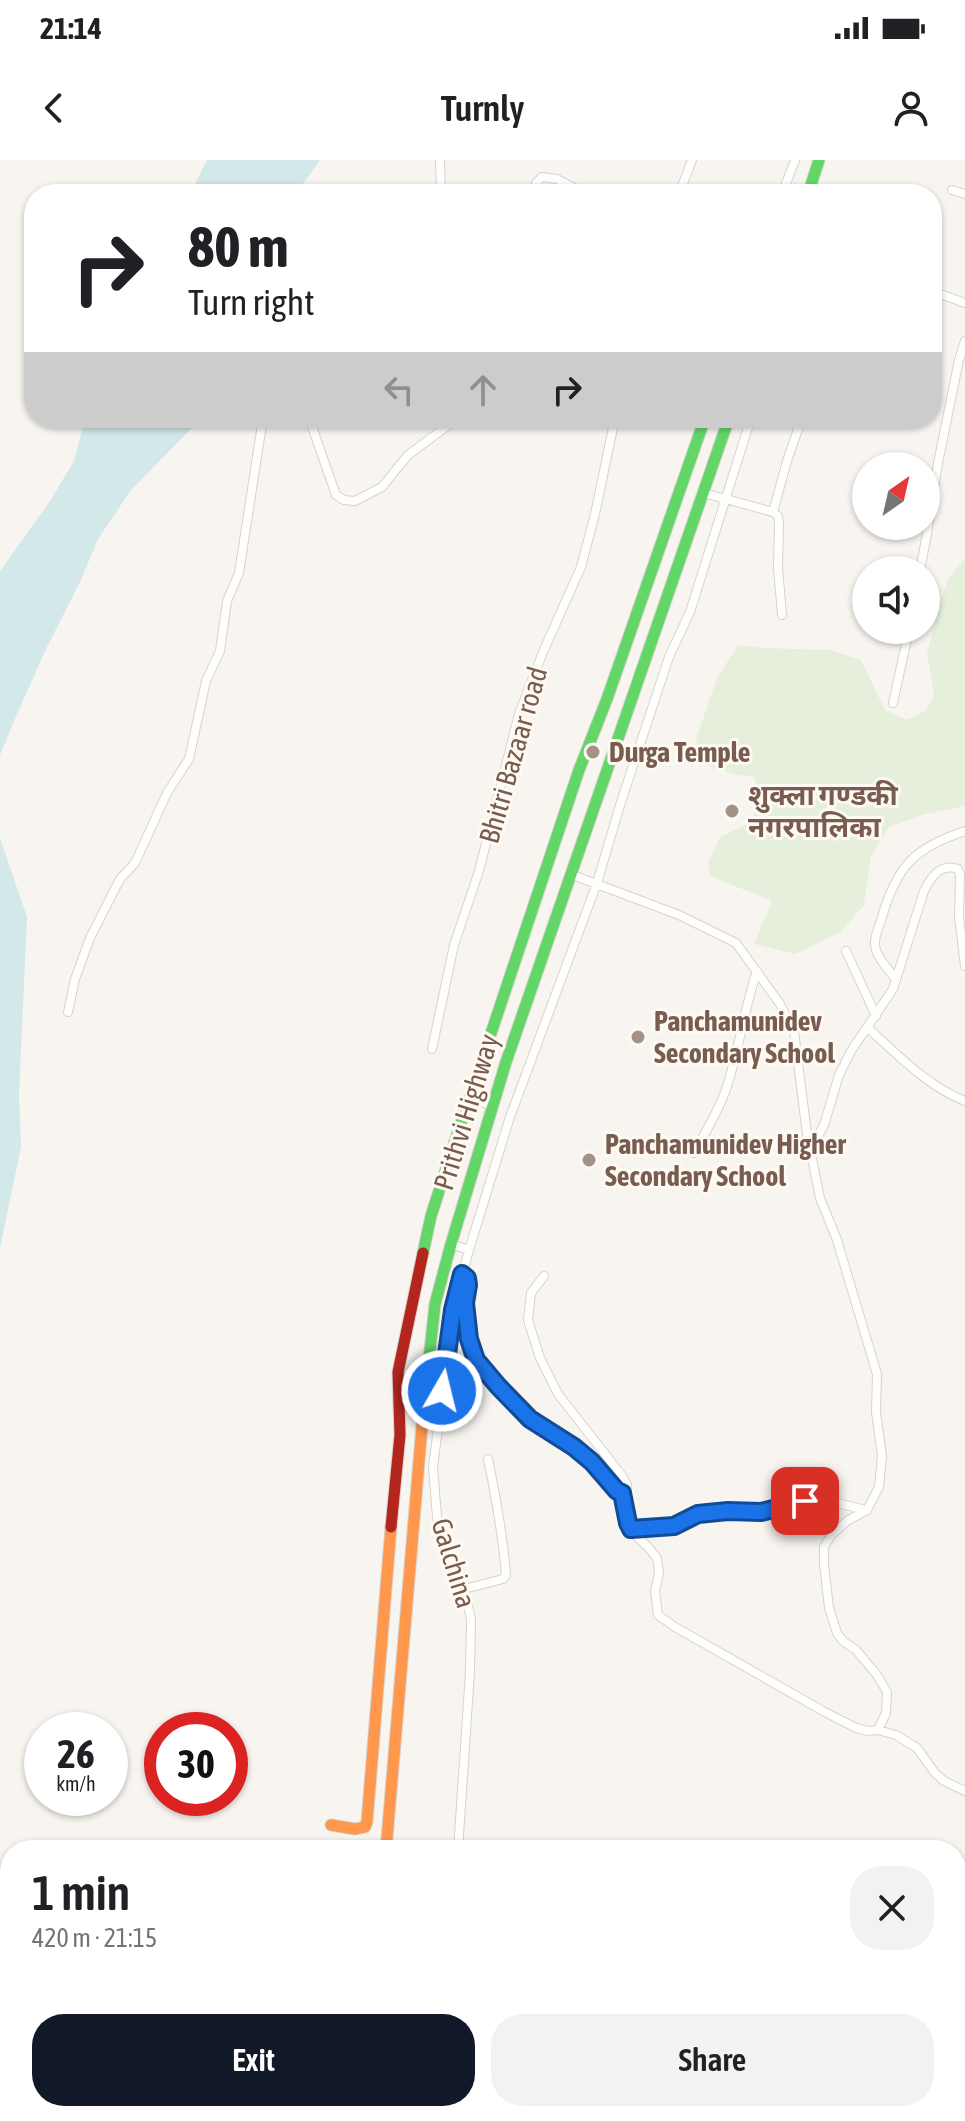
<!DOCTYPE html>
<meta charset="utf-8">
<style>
body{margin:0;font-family:"Asap Condensed","Noto Sans Devanagari",sans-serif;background:#f2f2f2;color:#202124;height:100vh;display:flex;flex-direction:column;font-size:30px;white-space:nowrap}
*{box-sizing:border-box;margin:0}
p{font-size:26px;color:#757577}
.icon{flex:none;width:44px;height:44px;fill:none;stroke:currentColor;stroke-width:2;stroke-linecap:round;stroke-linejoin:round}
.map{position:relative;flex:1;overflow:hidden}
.panel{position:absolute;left:0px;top:1680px;width:966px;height:282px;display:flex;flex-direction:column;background:#fff;border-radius:32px 32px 0 0;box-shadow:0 2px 6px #0004}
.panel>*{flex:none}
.hud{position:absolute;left:24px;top:24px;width:918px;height:244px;border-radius:32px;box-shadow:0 2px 6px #0004;background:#fff;color:#202124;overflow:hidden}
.needle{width:52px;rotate:34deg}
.controls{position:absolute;left:852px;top:292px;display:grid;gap:16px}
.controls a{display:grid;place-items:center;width:88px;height:88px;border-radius:50%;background:#fff;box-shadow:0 2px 6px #0004;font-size:40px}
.speed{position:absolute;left:24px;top:1552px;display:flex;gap:16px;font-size:40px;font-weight:700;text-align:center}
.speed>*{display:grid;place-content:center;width:104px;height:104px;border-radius:50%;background:#fff;box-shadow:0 2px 6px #0004;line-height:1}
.speed small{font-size:20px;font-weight:400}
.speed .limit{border:12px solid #d22;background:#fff;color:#111}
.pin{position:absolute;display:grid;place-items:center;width:68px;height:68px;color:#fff;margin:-34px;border-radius:16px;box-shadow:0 4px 12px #0006}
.me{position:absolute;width:88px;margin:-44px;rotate:8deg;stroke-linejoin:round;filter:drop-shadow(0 0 6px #0008)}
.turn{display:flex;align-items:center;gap:28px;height:168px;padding:0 32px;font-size:36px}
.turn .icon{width:104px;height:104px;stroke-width:2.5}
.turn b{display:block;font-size:56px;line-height:68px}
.lanes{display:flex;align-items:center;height:76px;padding:0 32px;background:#0003;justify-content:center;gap:40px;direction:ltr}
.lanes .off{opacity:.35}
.round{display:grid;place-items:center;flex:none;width:84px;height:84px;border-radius:32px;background:#f2f2f2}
.head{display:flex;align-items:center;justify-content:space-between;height:136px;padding:0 32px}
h1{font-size:48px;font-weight:600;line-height:60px}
.cta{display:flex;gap:16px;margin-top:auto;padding:16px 32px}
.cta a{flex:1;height:92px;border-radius:32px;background:#111827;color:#fff;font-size:32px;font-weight:600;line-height:92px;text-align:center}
.cta a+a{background:#f2f2f2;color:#202124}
.status{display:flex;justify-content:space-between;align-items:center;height:56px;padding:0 40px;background:#fff;direction:ltr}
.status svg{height:22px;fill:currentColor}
header{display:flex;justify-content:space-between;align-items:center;height:104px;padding:0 32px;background:#fff;font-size:36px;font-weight:600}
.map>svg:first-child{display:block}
.green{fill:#e6efdc}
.water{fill:#d2e8e9}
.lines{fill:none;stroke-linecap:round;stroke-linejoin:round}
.stream{stroke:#d2e8e9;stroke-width:3}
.street-casing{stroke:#d8d2cd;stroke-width:10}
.fast-casing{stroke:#d8d2cc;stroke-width:13}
.slow-casing{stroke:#d8d2cc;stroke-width:13}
.jam-casing{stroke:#d8d2cc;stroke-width:13}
.street{stroke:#fefefd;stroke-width:8}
.fast{stroke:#63d668;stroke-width:11}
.slow{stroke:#ff974d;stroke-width:11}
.jam{stroke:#b3261e;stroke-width:11}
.route-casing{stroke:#114b97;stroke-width:20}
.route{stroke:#1a73e8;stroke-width:14}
.poi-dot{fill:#a49287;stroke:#fefaf3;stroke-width:3}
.labels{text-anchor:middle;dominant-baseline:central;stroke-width:6;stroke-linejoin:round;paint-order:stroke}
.poi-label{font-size:28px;font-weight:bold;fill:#775c4f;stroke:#fefaf3;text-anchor:start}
.street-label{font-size:28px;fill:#775c4f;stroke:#fefaf3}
</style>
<div class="status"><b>21:14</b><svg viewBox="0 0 49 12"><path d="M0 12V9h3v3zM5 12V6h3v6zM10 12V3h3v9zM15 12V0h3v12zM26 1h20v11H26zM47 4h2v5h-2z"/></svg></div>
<header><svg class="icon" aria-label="back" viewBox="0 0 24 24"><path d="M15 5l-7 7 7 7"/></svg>Turnly<svg class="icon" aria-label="person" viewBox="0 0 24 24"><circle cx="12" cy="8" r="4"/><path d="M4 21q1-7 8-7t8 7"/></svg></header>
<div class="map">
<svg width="965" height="1961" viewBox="0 0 965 1961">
<rect width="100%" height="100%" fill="#f8f5f0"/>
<!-- green -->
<path class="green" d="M965 398V646L922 655 889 667 871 696 864 745 841 772 795 794 754 784 772 741 710 716 708 703 720 677 751 662 761 640 754 617 737 615 701 604 696 579 717 518 738 485 766 488 830 490 861 500 885 550 907 560 926 550 934 535 927 494 937 450 949 417Z"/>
<!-- water -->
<path class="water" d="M207 0H320L296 34H190Z
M85 258H197L196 264 131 330 98 379 80 422 46 489 17 554 0 595V411L50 341 74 301Z
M0 678 27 757 19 935 21 987 0 1088Z"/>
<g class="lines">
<!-- stream -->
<path class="stream" d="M956 1879 965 1872
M619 1961 630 1952"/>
<!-- street casing -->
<g class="street-casing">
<path id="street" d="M440 0 441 34
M952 30 965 34
M536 34V23L542 17 557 19 586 34
M679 34 692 0
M782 34 795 0
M932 131 965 143
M309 258 336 335 344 340 355 341 382 327 408 295 458 258
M704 333 773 352 778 356 779 363 778 408 782 455
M773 352 787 301 802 258
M920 410 927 374 938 303 959 200 965 181
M893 543 909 470
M570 714 679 755 736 783 780 844 794 871 807 974 820 1038 837 1080 877 1214 876 1252 882 1296 879 1327 867 1350 847 1361 831 1375 824 1387V1404L829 1448 837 1473 843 1481 856 1490 877 1515 887 1532 886 1553 878 1570 896 1575 917 1588 935 1613 944 1621 965 1631
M846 791 876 856
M896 820C889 809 874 796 875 782 875 774 880 765 882 757 897 706 914 688 965 671
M68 852 75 819 90 778 120 719 135 703 167 633 189 599 206 521 220 491 227 441 239 413 263 258
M868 868C898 895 927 926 965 941
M432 889 454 785 479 711 519 554 543 492 581 407 595 354 615 258
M470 937 492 946
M811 989 824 965 839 915 851 891 893 829 924 731C931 717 940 703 958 709L960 715 959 757 965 806
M694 993C707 969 722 945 729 920 740 883 745 846 757 811
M451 1084 469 1090 453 1150 433 1307 438 1369 462 1421 471 1459 470 1512 458 1690
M469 1090 510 957 597 723 621 642 669 497 690 452 751 258
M462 1114 467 1118 468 1125 465 1143 469 1179 476 1200 498 1226 530 1259 574 1287 592 1302 617 1331 622 1333 626 1331 627 1325 623 1317 558 1234 540 1198 528 1160 531 1133 544 1116
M622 1333 628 1363 633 1373 647 1386 657 1398 659 1413 655 1431 658 1455 675 1467 823 1551 856 1568 868 1571 878 1570
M631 1369 674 1366 698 1354 728 1351 761 1352 805 1341H829L866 1350
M464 1429 503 1419 506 1415C503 1375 496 1338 488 1299
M439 1961 440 1952
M533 1961 538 1952
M584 1961 586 1952"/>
</g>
<!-- fast casing -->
<g class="fast-casing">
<path id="fast" d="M808 34 819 0
M423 1093 431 1056 457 975 579 610 607 539 705 258
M423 1254 435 1144 451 1084 506 902 729 258
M363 1961 364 1952"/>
</g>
<!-- slow casing -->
<g class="slow-casing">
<path id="slow" d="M331 1665 355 1669 365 1667 367 1662 391 1367
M386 1690 423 1254"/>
</g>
<!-- jam casing -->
<g class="jam-casing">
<path id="jam" d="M391 1367 400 1275 398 1212 423 1093"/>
</g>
<!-- street -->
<use href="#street" class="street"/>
<!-- fast -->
<use href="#fast" class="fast"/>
<!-- slow -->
<use href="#slow" class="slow"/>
<!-- jam -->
<use href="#jam" class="jam"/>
</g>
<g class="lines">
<!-- route casing -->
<g class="route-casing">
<path id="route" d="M442 1231 453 1150 462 1114 467 1118 468 1125 465 1143 469 1179 476 1200 498 1226 530 1259 574 1287 592 1302 617 1331 622 1333 628 1363 631 1369 674 1366 698 1354 728 1351 761 1352 805 1341"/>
</g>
<!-- route -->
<use href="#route" class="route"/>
</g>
<!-- markers -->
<g class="poi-dot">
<circle cx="593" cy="592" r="8"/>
<circle cx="732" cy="651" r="8"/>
<circle cx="638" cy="877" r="8"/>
<circle cx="589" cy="1000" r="8"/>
</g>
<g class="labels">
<!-- poi labels -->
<g class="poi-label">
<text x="609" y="592">Durga Temple</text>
<text x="748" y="635">शुक्ला गण्डकी<tspan x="748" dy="32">नगरपालिका</tspan></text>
<text x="654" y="861">Panchamunidev<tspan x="654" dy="32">Secondary School</tspan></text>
<text x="605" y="984">Panchamunidev Higher<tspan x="605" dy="32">Secondary School</tspan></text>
</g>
<!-- street labels -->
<g class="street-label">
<text transform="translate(513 595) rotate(-74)">Bhitri Bazaar road</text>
<text transform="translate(466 952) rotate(-73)">Prithvi Highway</text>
<text transform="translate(454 1403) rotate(73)">Galchina</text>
</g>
</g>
</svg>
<div class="controls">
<a><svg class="needle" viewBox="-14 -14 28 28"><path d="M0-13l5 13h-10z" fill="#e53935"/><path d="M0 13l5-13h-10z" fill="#757577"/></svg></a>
<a><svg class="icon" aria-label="sound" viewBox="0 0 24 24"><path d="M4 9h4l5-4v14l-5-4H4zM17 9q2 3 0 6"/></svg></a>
</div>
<div class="speed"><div>26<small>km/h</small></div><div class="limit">30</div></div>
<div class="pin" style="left:805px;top:1341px;background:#d93025"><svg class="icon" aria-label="arrive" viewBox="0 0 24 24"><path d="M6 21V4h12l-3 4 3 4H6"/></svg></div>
<svg class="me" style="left:442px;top:1231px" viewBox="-20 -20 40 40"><circle r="17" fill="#1a73e8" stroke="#fff" stroke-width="3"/><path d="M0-11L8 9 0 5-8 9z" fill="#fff"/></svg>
<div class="hud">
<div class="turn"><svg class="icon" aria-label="right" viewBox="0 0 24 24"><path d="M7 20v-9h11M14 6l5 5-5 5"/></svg><div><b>80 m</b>Turn right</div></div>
<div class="lanes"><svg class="icon off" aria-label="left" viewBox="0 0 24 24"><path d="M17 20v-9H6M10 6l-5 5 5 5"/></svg><svg class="icon off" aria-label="ahead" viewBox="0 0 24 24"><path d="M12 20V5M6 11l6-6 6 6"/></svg><svg class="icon" aria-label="right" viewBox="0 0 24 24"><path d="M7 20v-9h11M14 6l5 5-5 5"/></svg></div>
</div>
<section class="panel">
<div class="head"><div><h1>1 min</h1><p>420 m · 21:15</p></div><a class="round"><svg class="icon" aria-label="close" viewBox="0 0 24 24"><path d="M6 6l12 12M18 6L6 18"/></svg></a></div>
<div class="cta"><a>Exit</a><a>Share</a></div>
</section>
</div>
